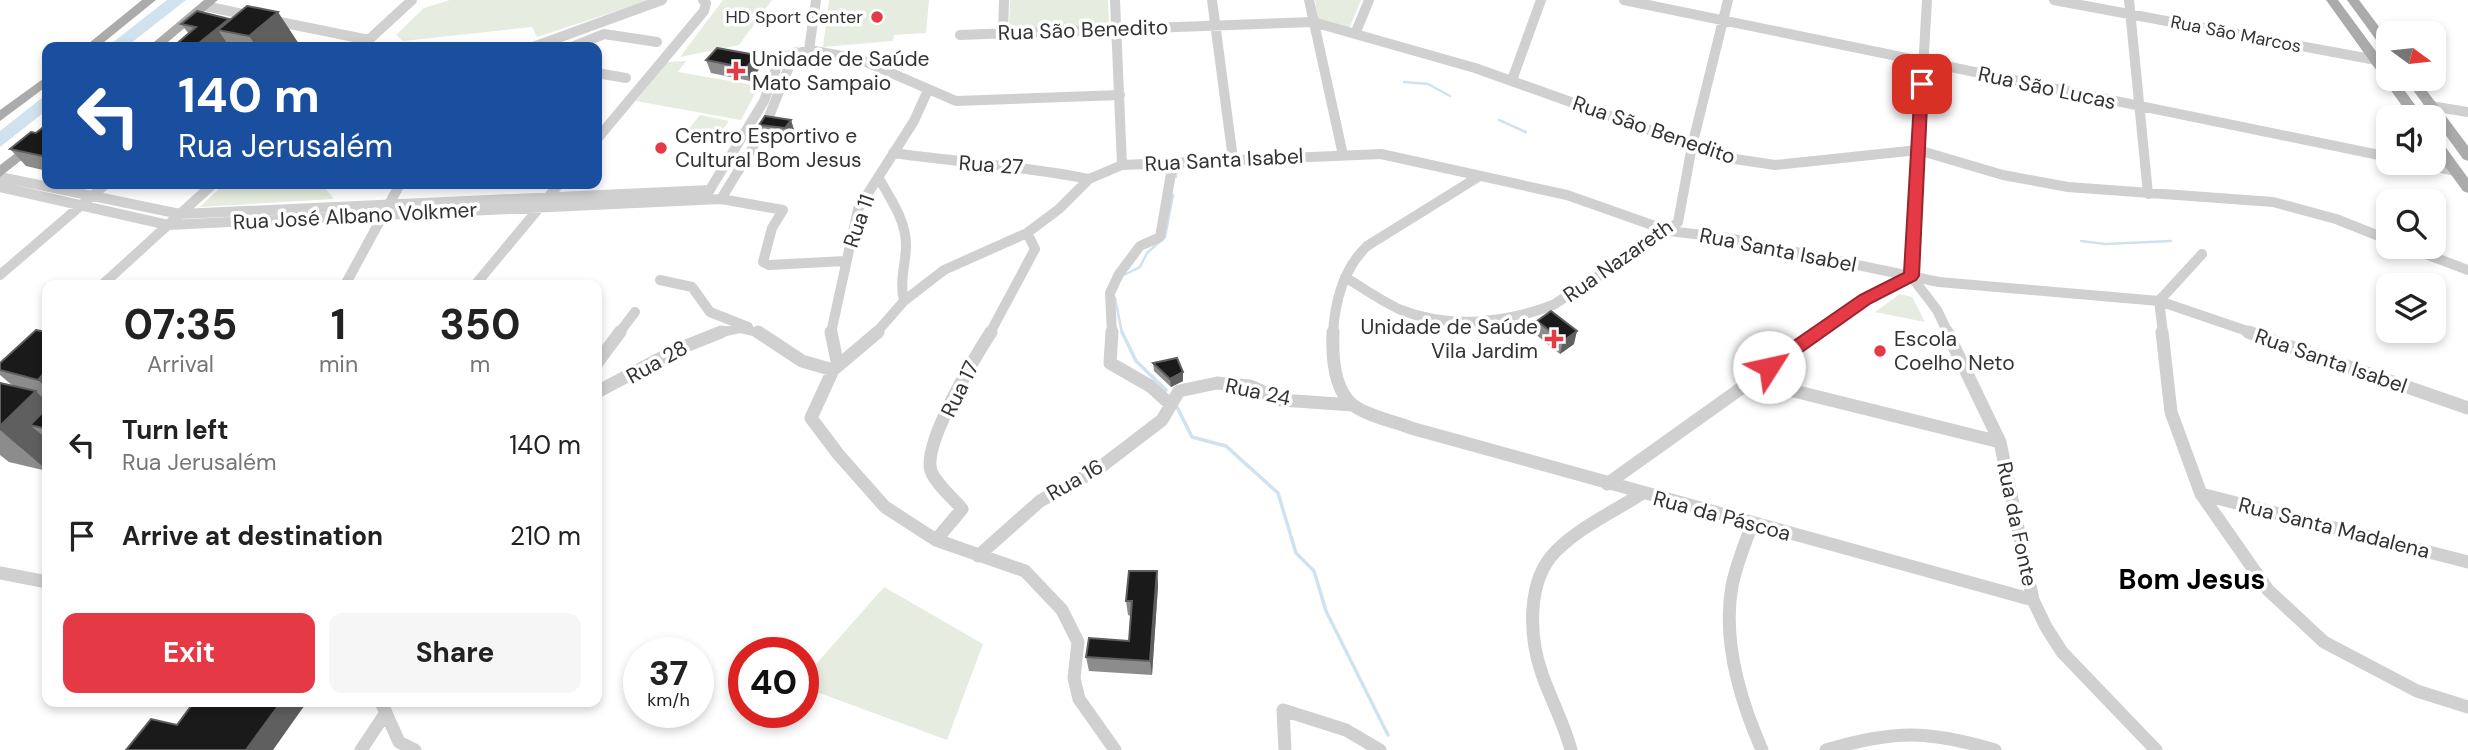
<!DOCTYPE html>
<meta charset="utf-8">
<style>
body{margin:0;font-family:"DM Sans",sans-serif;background:#f6f6f6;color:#222;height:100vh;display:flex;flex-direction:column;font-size:26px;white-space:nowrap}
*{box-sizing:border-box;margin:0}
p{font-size:23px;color:#767676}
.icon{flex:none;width:38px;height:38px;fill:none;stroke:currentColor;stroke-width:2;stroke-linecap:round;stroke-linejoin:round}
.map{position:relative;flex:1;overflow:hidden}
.sheet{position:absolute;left:42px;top:280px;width:560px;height:427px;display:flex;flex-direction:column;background:#fff;border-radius:14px;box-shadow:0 4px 10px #0003}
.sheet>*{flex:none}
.guide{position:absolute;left:42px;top:42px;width:560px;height:147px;border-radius:14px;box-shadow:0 4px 10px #0003;background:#1a4fa0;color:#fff;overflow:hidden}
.needle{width:46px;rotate:105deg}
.tools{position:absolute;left:2376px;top:21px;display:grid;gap:14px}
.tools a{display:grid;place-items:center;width:70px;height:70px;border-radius:14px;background:#fff;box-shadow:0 4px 10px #0003;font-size:35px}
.speed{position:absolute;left:623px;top:637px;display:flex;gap:14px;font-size:35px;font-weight:700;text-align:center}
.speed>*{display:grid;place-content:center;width:91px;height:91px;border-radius:50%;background:#fff;box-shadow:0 4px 10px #0003;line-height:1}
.speed small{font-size:18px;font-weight:400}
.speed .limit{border:10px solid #d22;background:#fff;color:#111}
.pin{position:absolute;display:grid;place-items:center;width:60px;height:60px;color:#fff;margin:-30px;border-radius:14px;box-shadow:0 4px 10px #0006}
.me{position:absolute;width:77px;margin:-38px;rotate:55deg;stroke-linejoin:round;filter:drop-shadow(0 0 5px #0008)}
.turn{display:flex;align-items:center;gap:24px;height:147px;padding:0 21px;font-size:32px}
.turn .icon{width:91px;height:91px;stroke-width:2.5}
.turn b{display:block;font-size:49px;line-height:60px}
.eta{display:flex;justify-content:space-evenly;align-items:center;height:119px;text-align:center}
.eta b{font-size:42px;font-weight:700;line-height:49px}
.primary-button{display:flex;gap:14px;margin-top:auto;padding:14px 21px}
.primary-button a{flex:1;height:80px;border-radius:14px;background:#e63946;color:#fff;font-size:28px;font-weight:700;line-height:80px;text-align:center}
.primary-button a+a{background:#f6f6f6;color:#222}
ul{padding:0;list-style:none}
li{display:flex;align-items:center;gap:21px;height:91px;padding:0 21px}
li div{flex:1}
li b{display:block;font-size:26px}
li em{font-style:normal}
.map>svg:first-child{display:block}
.green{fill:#e6ecdf}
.water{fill:#cfe2ee}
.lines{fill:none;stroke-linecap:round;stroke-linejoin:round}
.stream-far1{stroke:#cfe2ee;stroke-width:2.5}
.stream{stroke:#cfe2ee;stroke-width:3.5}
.minor-far1{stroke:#d0d0d0;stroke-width:10}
.minor{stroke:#d0d0d0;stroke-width:13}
.major{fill:#ababab;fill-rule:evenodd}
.wall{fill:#8c8c8c}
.shaded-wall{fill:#5f5f5f}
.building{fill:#1a1a1a;stroke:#5f5f5f;stroke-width:2}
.route{fill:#e63946;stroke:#96252e;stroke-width:2}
.poi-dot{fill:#e63946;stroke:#fff;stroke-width:2.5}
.labels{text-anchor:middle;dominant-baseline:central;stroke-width:7;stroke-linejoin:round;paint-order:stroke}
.far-poi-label{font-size:18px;fill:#333;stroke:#fff;text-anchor:end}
.far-street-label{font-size:18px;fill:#333;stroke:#fff}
.street-label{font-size:21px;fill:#333;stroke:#fff}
.poi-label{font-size:21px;fill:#333;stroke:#fff;text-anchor:start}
.district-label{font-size:28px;font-weight:bold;fill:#000;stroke:#fff}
</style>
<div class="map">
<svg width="2468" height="750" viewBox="0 0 2468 750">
<rect width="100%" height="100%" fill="#fff"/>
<!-- green -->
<path class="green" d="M450 0H650L537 37 532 27 403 41 396 35 424 8Z
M723 0H772L739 45 680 57Z
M829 0H929L926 33 894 35 893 41 823 47Z
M1010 0H1108L1109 25 1009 30Z
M1315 0H1361L1349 29 1318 21Z
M686 61 678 72 759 86 741 120 636 101 667 62Z
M700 115 729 121 718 135 689 129Z
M224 184H322L334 199 200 207Z
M1900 294 1912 297 1925 322 1875 312Z
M884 587 983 644 947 740 803 687V679Z"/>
<!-- water -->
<path class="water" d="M167 0H186L126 47H107Z
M47 94V110L0 147V131Z"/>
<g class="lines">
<!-- stream-far1 -->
<path class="stream-far1" d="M1404 82 1428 84 1450 96
M1499 120 1526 132
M1176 177V173L1182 170
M2081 241 2105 244 2171 241
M1124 275 1140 267 1147 253 1165 237 1173 195
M1115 298 1122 333"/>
<!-- stream -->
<path class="stream" d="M1122 332 1136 361 1166 390
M1177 407 1192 437 1226 446 1278 493 1296 553 1314 571 1326 611 1388 735"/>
<!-- minor-far1 -->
<path class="minor-far1" d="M1115 0 1122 165
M1212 0 1233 159
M1309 0 1343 155
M1624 0 2389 157
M2054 0 2376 60
M2129 0 2148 194
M205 6 252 16
M270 20 369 40
M1003 33 1004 0
M1355 34 1369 0
M960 35 1313 22 1475 68 1728 158 1775 165 1918 150 2003 175 2068 187 2273 202 2336 219 2389 240
M361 47 412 0
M533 47 662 0
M572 47 604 34 657 42
M809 50 816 0
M597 73 626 78
M1512 80 1541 0
M2431 106 2468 112
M597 139 704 11 706 3 703 0
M893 153C958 162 1025 166 1089 179
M2416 163 2456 171
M0 177 180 214 710 190
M878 177C890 198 906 220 906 245 906 264 899 281 904 301
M0 187 168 225 721 199 764 129 795 52
M706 196 764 101 780 58 809 50 859 59 956 101 1120 95
M721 199 783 210 772 228 763 262 769 265 845 261
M2407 247 2468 270
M0 275 106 184
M1911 276 1937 310 1948 333
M1911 276 1927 0
M1345 277C1363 288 1381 301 1401 310 1449 329 1506 323 1553 305L1669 231 1678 222 1692 146 1728 0
M660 280 692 287 710 312 748 327
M102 285 213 184
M345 285 400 184
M475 285 559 184
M619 333 635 312
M716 333 740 328 761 333
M831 333 858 209 914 121 928 90
M876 333 904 301 944 270 1027 233 1059 209 1089 179 1122 165 1381 154 1567 195 1669 231 1728 238 1939 282 2159 301 2253 333
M990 333 1035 249 1027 233
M1112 333 1110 293 1119 274 1140 246 1160 237 1173 162
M1333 333C1335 301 1343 269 1367 246L1478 177
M1818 333 1866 299 1911 276
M2163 333 2159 301 2202 254"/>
<!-- minor -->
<path class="minor" d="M758 332 802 361 833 370
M831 332 838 366
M878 332 833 370 811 418 838 454 885 507 936 540 1025 571 1062 610 1078 642 1074 678 1079 699 1115 750
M1112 332 1110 363 1150 386 1170 404
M1333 332C1332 355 1333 389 1353 405 1365 415 1396 422 1411 428L2033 600
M1947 332 2000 442 2033 600 2046 627 2062 652 2156 750
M2162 332 2171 412 2201 494 2268 590 2324 642 2417 691 2468 707
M2248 332 2468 408
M597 363 620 332
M1750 380 2000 442
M597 392 676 350 721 332
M1607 484 1820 332
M2201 494 2468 562
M1752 524C1745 544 1736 565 1732 586 1722 641 1740 700 1762 750
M936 540 962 509C953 498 936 484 931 471 922 444 975 357 991 332
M978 556 1040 501 1098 469 1162 420 1179 391 1217 383 1250 386 1281 400 1353 405
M0 573 47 582
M381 702 399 742 415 750
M361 750 385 714
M1285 750 1283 710 1346 730 1380 750
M1571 750C1564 723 1551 700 1542 674 1529 637 1526 581 1556 551 1580 527 1613 512 1641 494
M1826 750C1893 730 1928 730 1995 750"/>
<!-- major -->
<path class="major" d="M142 0H156L98 47H84Z
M204 0H218L162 47H148Z
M2326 0H2338L2389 69V79H2396L2424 117H2410Z
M2347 0H2359L2389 40V53L2385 52Z
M47 76V86L0 121V110Z
M2405 79H2418L2468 146V161L2463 159Z
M47 129V140L0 177V165Z
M2434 137 2439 138 2468 178V193L2463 191 2434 151Z"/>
</g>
<!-- wall -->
<path class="wall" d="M230 20 301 47H230L229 46 189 34 181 24Z
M756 55 760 68 750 81 711 73 706 60Z
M791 120 796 137 791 145 765 142 759 125Z
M47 124V171L26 166 10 149 36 133Z
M1537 321 1574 344 1560 354 1534 333Z
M47 332V399H44L47 402V471L9 462 0 455V383L13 386 0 375V363Z
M1153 363 1183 372V381L1171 387 1154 371Z
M1157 571 1158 586 1152 675 1089 671 1086 657 1129 641 1131 616 1128 615 1126 601Z"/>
<!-- shaded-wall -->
<path class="shaded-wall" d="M278 12 301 47H257L249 36Z
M229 19 240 34 218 30 229 46 227 47H194Z
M756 55 760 68 750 81 746 68Z
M791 120 796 137 791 145 785 128Z
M1577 331 1574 344 1560 354 1563 341Z
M47 370V388L38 380Z
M1183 372V381L1171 387 1170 379Z
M36 391 47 402V429L30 425 47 439V470L0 430V426Z
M1157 571 1158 586 1152 675 1150 661Z
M281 702H307L273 750H246Z"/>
<!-- building -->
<path class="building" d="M247 6 278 12 249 36 218 30Z
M197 11 229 19 194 47H173L196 27 181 24Z
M717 48 756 55 746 68 706 60Z
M765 116 791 120 785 128 759 125Z
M47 124V157L10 149 31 132 36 133Z
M1551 311 1577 331 1563 341 1537 321Z
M36 330 47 332V370L38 380 0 370V363Z
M1177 358 1183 372 1170 379 1153 363Z
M0 383 36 391 0 426Z
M47 408V429L30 425Z
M1129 571H1157L1150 661 1086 657 1089 638 1129 641 1132 601H1126Z
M194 702H281L246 750H126L151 719 177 725Z"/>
<!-- route -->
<path class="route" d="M1922 80 1928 84 1919 276 1916 280 1871 303 1775 371H1763L1761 367 1763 362 1860 295 1904 273 1915 84Z"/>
<!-- markers -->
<g class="poi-dot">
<circle cx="877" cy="17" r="7"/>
<path d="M732.5 60.5h7v7h7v7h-7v7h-7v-7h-7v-7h7z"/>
<circle cx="661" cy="148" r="7"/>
<path d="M1550.5 328.5h7v7h7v7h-7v7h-7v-7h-7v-7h7z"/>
<circle cx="1880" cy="351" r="7"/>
</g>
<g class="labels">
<!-- far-poi labels -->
<g class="far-poi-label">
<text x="863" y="17">HD Sport Center</text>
</g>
<!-- far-street labels -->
<g class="far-street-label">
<text transform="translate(2236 34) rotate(11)">Rua São Marcos</text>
</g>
<!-- street labels -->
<g class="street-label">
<text transform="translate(1083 30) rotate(-2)">Rua São Benedito</text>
<text transform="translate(2047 88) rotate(12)">Rua São Lucas</text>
<text transform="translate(1654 130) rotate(19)">Rua São Benedito</text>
<text transform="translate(1224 160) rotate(-3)">Rua Santa Isabel</text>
<text transform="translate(991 165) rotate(4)">Rua 27</text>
<text transform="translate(355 216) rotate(-3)">Rua José Albano Volkmer</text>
<text transform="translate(859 221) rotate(-71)">Rua 11</text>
<text transform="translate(1778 250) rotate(11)">Rua Santa Isabel</text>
<text transform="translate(1618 261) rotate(-35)">Rua Nazareth</text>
<text transform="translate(2331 361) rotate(19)">Rua Santa Isabel</text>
<text transform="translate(657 362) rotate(-29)">Rua 28</text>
<text transform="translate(960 389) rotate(-64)">Rua 17</text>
<text transform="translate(1258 392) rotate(12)">Rua 24</text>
<text transform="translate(1075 480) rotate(-30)">Rua 16</text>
<text transform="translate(1722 516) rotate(15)">Rua da Páscoa</text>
<text transform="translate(2017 524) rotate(78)">Rua da Fonte</text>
<text transform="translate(2334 528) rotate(14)">Rua Santa Madalena</text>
</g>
<!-- poi labels -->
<g class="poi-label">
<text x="752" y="59">Unidade de Saúde<tspan x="752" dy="24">Mato Sampaio</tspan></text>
<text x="675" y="136">Centro Esportivo e<tspan x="675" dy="24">Cultural Bom Jesus</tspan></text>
<text x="1538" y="327" text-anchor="end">Unidade de Saúde<tspan x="1538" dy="24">Vila Jardim</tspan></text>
<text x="1894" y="339">Escola<tspan x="1894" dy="24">Coelho Neto</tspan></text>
</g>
<!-- district labels -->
<g class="district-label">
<text x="2192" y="579">Bom Jesus</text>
</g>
</g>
</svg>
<div class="tools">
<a><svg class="needle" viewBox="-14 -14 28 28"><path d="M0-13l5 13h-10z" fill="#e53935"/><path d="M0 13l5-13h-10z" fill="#767676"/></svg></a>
<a><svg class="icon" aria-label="sound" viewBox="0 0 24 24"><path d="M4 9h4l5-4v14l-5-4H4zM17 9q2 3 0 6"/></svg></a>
<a><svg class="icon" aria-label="search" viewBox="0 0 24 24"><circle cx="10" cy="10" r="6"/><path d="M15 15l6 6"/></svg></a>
<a><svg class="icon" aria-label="layers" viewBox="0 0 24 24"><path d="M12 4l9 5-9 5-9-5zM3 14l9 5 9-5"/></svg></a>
</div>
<div class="speed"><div>37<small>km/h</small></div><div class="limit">40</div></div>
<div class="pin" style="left:1922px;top:84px;background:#d93025"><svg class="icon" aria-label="arrive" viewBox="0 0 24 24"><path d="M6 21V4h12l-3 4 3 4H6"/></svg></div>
<svg class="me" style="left:1769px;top:367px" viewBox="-20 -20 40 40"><circle r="19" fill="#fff"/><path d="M0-13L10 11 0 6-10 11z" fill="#e63946"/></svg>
<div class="guide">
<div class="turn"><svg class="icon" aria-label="left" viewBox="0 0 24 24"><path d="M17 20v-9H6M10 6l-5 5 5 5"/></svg><div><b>140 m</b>Rua Jerusalém</div></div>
</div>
<section class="sheet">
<div class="eta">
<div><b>07:35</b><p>Arrival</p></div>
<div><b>1</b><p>min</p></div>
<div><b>350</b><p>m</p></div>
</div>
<ul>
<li><svg class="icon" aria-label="left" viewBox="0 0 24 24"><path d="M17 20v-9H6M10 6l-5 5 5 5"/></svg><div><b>Turn left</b><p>Rua Jerusalém</p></div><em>140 m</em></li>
<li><svg class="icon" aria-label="arrive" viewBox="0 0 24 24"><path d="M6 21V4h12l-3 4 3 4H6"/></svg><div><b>Arrive at destination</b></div><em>210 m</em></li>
</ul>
<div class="primary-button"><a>Exit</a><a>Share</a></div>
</section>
</div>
